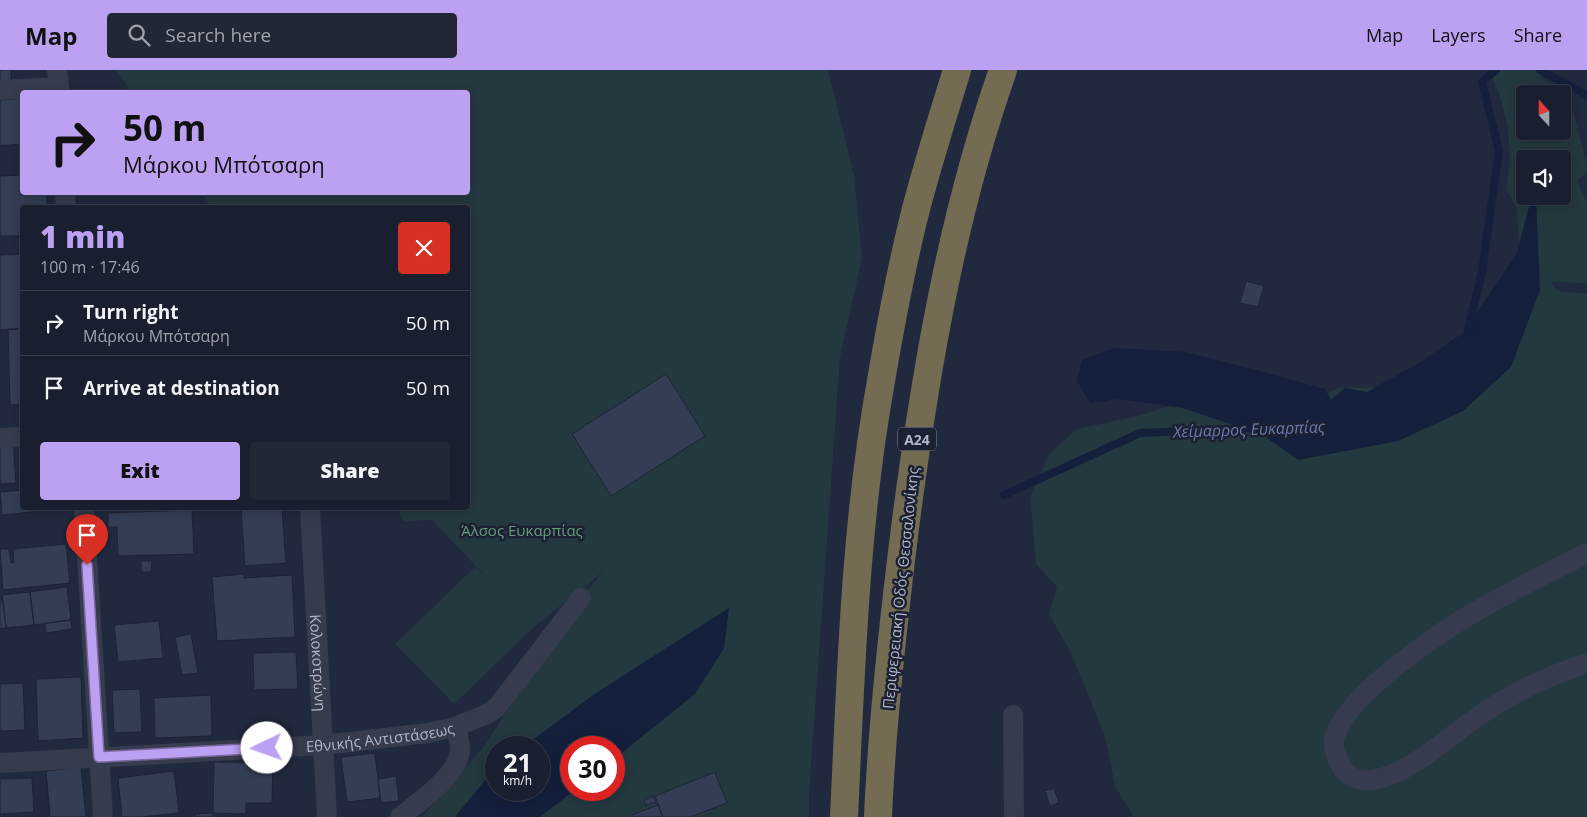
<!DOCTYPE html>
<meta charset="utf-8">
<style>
body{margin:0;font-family:"Open Sans",sans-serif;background:#222736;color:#f1f3f6;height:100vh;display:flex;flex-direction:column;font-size:19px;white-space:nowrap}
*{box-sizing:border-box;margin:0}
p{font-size:16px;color:#9fa2aa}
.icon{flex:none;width:28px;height:28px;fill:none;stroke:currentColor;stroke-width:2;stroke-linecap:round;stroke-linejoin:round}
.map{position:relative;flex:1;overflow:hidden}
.details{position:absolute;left:20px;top:135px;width:450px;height:305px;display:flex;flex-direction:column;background:#191f2e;border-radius:5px;box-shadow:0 2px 12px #0003,0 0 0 1px #373d4a}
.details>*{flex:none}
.top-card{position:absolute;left:20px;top:20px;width:450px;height:105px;border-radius:5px;box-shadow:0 2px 12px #0003,0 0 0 1px #373d4a;background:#bca0f2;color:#111;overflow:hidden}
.needle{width:32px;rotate:339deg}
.buttons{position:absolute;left:1516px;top:15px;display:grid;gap:10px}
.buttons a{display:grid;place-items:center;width:55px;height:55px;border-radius:5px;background:#191f2e;box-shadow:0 2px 12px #0003,0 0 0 1px #373d4a;font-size:25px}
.speed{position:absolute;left:485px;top:666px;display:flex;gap:10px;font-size:25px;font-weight:700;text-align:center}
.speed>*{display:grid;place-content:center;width:65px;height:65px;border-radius:50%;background:#191f2e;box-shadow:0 2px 12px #0003,0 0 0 1px #373d4a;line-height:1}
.speed small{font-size:12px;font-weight:400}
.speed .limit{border:8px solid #d22;background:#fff;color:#111}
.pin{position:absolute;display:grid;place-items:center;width:42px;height:42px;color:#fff;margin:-51px -21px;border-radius:50% 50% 50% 0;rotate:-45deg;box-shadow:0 0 5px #0007}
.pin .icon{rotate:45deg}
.me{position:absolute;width:55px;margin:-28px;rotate:267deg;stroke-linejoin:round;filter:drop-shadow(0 0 4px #0008)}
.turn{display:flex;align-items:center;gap:18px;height:105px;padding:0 20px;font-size:22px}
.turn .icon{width:65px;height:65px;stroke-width:2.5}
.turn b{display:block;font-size:35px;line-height:42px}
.round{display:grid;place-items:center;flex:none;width:52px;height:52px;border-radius:5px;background:#222736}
.overview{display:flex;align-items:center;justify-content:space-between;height:85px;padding:0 20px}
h1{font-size:30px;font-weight:800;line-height:38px;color:#bca0f2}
.primary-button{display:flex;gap:10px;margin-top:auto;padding:10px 20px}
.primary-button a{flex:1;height:58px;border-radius:5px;background:#bca0f2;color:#111;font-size:20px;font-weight:800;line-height:58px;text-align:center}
.primary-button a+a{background:#222736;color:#f1f3f6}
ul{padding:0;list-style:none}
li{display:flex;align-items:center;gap:15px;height:65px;padding:0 20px;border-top:1px solid #373d4a}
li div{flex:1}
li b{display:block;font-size:19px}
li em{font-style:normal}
header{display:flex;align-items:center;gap:30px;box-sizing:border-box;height:70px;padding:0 25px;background:#bca0f2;color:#111}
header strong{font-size:24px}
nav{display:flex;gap:28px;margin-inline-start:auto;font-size:18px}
.search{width:350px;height:45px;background:#222736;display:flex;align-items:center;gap:12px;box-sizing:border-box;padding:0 18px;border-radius:5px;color:#9fa2aa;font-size:19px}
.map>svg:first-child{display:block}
.green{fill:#24383f;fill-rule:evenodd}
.water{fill:#141f3c}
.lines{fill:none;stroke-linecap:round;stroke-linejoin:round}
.stream{stroke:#141f3c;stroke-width:8}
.building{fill:#333d54;stroke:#1d2335}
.street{stroke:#363c4e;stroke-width:20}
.highway{stroke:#746c52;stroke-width:28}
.route-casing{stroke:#7a689d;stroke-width:12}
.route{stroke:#bca0f2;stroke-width:9}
.labels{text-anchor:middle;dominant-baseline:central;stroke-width:5;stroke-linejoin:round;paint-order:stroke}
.shield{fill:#1b2133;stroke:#848a9c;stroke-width:1}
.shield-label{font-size:14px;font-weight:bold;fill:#b1b7c9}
.park-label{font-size:15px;fill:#679c7b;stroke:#1b2133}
.street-label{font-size:15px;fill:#b1b7c9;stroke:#1b2133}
.water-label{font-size:16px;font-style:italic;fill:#687aab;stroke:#1b2133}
</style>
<header>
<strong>Map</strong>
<div class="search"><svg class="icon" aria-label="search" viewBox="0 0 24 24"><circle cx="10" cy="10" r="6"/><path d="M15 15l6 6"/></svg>Search here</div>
<nav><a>Map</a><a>Layers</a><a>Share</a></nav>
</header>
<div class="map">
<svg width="1587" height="747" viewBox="0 0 1587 747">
<rect width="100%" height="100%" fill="#21293e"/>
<!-- green -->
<path class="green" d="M116 0H828L854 105 862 188 840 287 809 725V747H422L485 675 577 533 603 502 534 557 454 634 395 574 475 497 488 509 432 450 404 451 397 438H468V138L211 137 201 123 468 122V22H131ZM496 678H539V720H496ZM571 678H614V720H571Z
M1489 0H1542L1541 7 1553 15 1560 24H1525V61H1562L1563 28 1574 44 1587 96V102L1577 111 1587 133V213L1551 212 1557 221 1587 224V747H1134L1115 716 1105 666 1070 581 1049 544 1057 517 1036 494 1030 427 1049 384 1077 359 1138 346 1248 311 1320 327 1338 318 1384 317 1452 306 1509 208 1519 174 1517 139 1506 119 1510 90 1508 59 1501 29ZM1525 89H1562V126H1525Z"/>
<!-- water -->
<path class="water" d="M1532 126H1536L1540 220 1511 297 1463 341 1398 371 1298 390 1263 365 1183 338 1118 329 1090 333 1077 311 1082 290 1114 278 1186 282 1275 305 1325 319 1331 330 1345 318 1367 322 1419 293 1463 263 1516 185Z
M729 538 724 578 695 624 614 689V678H571V720H575L540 747H455L496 697V720H539V678L523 677 596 623Z"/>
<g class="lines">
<!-- stream -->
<path class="stream" d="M1540 0 1587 25
M1468 260 1482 202 1499 81 1482 12 1496 0
M1004 425 1140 363 1253 358"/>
</g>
<!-- building -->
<path class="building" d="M0 0H11V12H0Z
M22 28V74L0 76V30Z
M22 105V122H47V138H22V166H0V106Z
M22 184V259L0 260V185Z
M1246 211 1264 216 1258 237 1240 233Z
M8 259H22V334L10 335Z
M666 304 705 366 611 426 572 364Z
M13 369 16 413 0 414V370Z
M22 420V438H41V441L2 445 0 422Z
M142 438H178L143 440Z
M282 438 286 493 245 496 241 440Z
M192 440 194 484 118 486 117 457H108V443Z
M66 474 70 513 3 520 0 479H9L11 493 14 492 13 479Z
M141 491H152L151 502H141Z
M244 504V508L292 505 295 567 217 571 212 507Z
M67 517 71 550 34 555 30 522Z
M30 522 34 555 6 558 2 525Z
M0 530H3L6 558 0 559Z
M71 550 72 559 46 563 45 553Z
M159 551 163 588 118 592 114 555Z
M191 564 198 603 182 605 175 567Z
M296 582 298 619 254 620 253 583Z
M81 607 83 668 38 671 36 609Z
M23 613 25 660 0 661V614Z
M140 619 142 662 114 663 112 620Z
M211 625 212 666 155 668 154 628Z
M375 683 380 728 347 732 341 687Z
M214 692 273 693 272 733H246V744L213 743Z
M81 697 86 747H50L46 701Z
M174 701 179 743 141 747H122L118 708Z
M715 702 727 733 690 747H663L655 726Z
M396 706 399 731 381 733 378 709Z
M32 708 34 742 0 744V709Z
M1054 718 1059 733 1050 736 1045 721Z
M653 726 656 732 646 735 644 730Z
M658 735 663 747H633L632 745Z
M213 743V747H195V744Z"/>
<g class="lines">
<!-- street -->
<g class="street">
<path d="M57 0 60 22"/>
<path d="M0 20 59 17"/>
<path d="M65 122 66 138"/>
<path d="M0 368 22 367"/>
<path d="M84 438 103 747"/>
<path id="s1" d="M310 438 327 747"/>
<path d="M1587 483C1551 501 1515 519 1480 539 1443 560 1340 628 1334 671 1333 681 1338 690 1343 699 1349 708 1362 712 1373 710 1413 702 1443 670 1476 648 1509 624 1548 606 1587 593"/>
<path d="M1013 645 1014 747"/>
<path id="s2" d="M0 693 323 675 428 663 455 657 487 644 497 637 581 528"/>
<path d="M400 747C418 733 458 705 460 681 461 673 457 664 455 657"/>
</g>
<!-- highway -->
<path class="highway" d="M844 747C851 602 855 454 881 311 891 252 902 193 917 135 929 90 943 45 957 0
M878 747C882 651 893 554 905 458 925 304 951 148 1003 0"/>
</g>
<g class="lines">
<!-- route casing -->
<g class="route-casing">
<path id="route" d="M87 495 99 687 267 678"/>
</g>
<!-- route -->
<use href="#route" class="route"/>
</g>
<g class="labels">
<!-- shield labels -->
<rect class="shield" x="898" y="357.5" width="38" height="23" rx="4"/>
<g class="shield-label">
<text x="917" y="369">Α24</text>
</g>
<!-- park labels -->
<g class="park-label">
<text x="522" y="460">Άλσος Ευκαρπίας</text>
</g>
<!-- street labels -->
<g class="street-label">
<text transform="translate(900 518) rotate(-84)">Περιφερειακή Οδός Θεσσαλονίκης</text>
<text stroke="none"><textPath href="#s1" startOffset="155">Κολοκοτρώνη</textPath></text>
<text stroke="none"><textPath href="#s2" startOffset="381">Εθνικής Αντιστάσεως</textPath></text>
</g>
<!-- water labels -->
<g class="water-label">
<text transform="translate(1249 359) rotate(-2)">Χείμαρρος Ευκαρπίας</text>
</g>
</g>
</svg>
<div class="buttons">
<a><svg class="needle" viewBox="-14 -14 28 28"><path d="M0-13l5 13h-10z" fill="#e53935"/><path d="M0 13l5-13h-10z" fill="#9fa2aa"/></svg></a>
<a><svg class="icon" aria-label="sound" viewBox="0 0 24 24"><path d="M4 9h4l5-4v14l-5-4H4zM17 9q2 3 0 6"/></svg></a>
</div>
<div class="speed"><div>21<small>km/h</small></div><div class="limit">30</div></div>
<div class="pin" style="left:87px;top:495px;background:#d93025"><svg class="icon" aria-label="arrive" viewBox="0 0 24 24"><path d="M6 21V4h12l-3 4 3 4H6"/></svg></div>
<svg class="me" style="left:267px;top:678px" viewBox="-20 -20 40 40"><circle r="19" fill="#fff"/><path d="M0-13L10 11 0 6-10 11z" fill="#bca0f2"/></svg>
<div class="top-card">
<div class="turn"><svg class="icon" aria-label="right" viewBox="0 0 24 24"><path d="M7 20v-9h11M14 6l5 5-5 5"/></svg><div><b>50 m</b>Μάρκου Μπότσαρη</div></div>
</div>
<section class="details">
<div class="overview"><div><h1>1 min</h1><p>100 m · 17:46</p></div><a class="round" style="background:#d93025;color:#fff"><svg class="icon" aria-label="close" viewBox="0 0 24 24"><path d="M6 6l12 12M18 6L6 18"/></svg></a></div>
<ul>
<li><svg class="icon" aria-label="right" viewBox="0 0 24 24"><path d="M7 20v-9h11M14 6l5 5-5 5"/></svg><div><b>Turn right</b><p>Μάρκου Μπότσαρη</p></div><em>50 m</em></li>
<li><svg class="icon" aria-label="arrive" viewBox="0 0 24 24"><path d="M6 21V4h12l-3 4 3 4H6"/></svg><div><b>Arrive at destination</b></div><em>50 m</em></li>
</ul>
<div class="primary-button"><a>Exit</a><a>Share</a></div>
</section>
</div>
